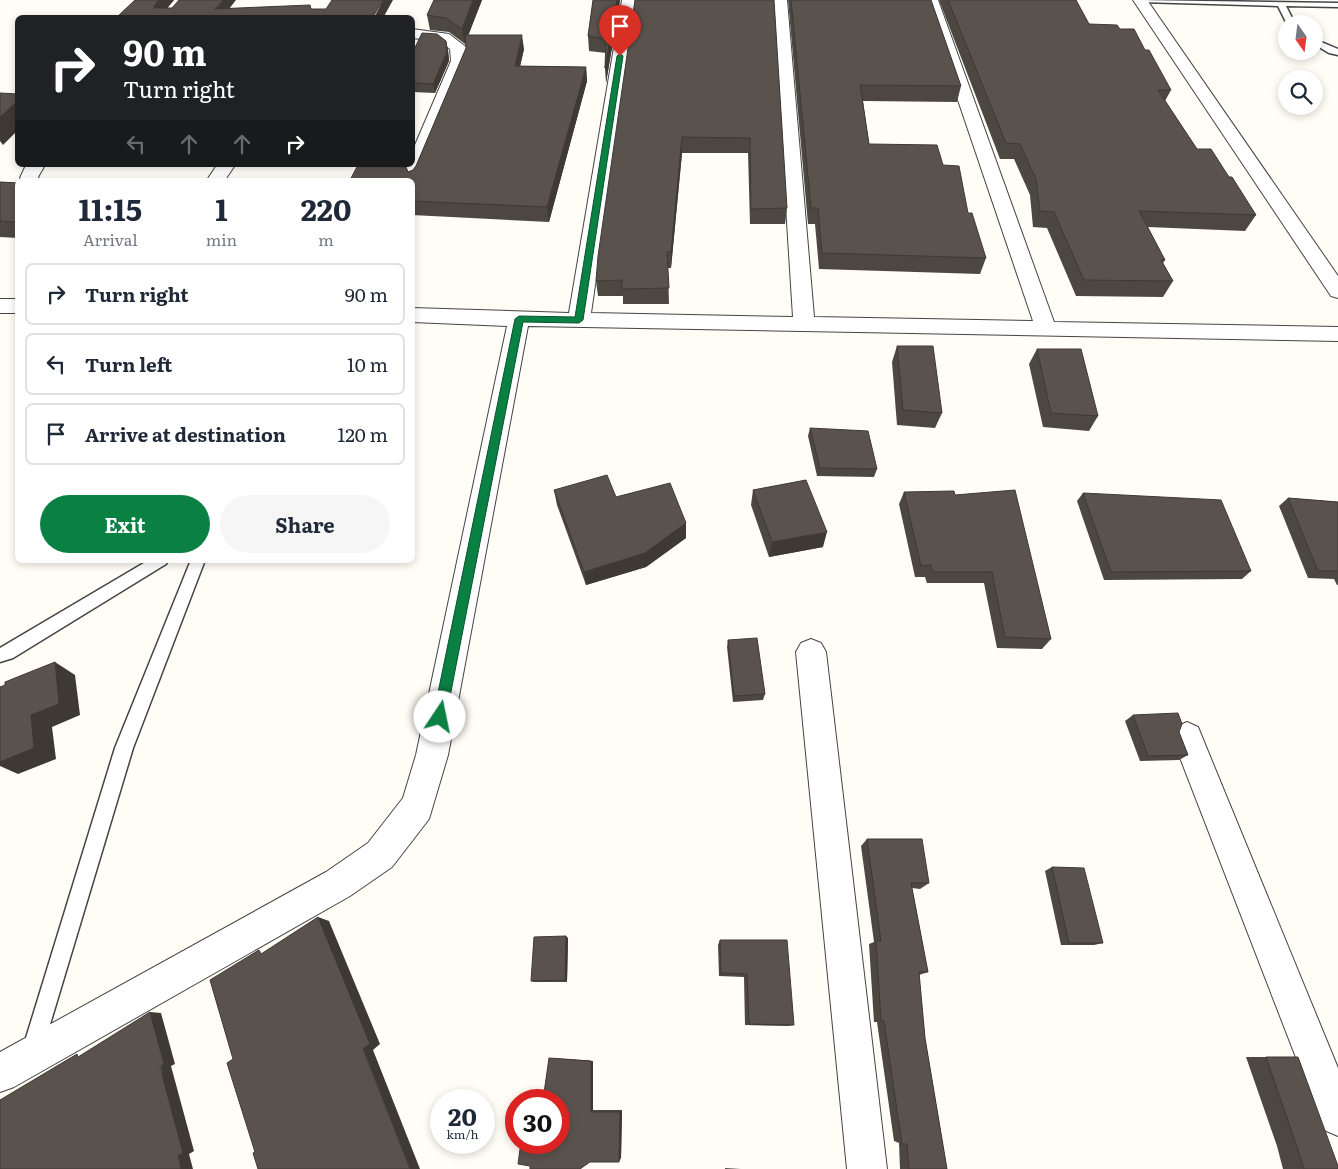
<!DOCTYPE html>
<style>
body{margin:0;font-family:Literata,serif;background:#f6f6f7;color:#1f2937;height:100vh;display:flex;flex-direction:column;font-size:19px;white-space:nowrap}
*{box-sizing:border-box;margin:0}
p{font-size:16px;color:#747a83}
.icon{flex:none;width:28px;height:28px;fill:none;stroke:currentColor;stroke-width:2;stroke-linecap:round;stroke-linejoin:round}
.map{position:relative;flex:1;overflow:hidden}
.sheet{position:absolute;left:15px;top:178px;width:400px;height:385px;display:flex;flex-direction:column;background:#fff;border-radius:8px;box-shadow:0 2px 8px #0003}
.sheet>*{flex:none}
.banner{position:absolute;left:15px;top:15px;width:400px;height:152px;border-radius:8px;box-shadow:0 2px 8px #0003;background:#202124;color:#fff;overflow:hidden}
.needle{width:32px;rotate:166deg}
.fabs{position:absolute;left:1278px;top:15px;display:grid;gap:10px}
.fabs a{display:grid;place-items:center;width:45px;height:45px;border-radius:50%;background:#fff;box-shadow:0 2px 8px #0003;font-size:25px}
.speed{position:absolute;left:430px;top:1089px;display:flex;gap:10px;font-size:25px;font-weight:700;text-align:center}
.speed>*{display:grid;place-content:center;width:65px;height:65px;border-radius:50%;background:#fff;box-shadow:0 2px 8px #0003;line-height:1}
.speed small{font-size:12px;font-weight:400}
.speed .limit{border:8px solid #d22;background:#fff;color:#111}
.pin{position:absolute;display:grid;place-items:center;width:42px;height:42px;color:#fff;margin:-51px -21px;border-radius:50% 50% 50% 0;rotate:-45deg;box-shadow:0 0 5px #0007}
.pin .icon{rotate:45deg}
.me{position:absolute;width:55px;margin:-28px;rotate:11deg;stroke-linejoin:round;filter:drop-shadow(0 0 4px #0008)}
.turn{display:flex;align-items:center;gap:18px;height:105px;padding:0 25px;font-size:22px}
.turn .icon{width:65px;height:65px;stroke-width:2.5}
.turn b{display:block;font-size:35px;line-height:42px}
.lanes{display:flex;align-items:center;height:48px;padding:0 25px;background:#0003;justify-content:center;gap:25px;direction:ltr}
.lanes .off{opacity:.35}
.eta{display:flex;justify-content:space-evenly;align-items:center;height:85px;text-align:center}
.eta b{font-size:30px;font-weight:700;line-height:35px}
.cta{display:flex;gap:10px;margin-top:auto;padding:10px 25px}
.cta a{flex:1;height:58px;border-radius:30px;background:#0b8043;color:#fff;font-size:20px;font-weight:700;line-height:58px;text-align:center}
.cta a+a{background:#f6f6f7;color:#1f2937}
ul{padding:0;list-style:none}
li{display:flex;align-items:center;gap:15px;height:62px;margin:0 10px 8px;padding:0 15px;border:2px solid #e0e1e3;border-radius:8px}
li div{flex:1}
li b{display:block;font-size:19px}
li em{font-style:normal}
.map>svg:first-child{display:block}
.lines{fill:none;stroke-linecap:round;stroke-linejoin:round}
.lane-casing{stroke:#444;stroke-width:3}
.street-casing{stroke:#444;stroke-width:2}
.lane{fill:#fff;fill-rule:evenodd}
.street{fill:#fff;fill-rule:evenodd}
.wall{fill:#4d4742}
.shaded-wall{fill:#3f3936}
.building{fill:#5a524d;stroke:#3f3936}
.route{fill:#0b8043;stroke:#07532c}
</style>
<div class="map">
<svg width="1338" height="1169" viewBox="0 0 1338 1169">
<rect width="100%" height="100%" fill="#fffdf5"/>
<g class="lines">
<!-- lane casing -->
<g class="lane-casing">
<path id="lane" d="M1136 0 1338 3V7L1286 6 1295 24H1287L1278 6 1140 2Z
M1314 39 1338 49V55L1329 53 1314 44Z
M149 560H168L166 564 13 658 0 662V648Z
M191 560H205L133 748 42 1051 39 1058 32 1061 25 1058 22 1051 115 748Z"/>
</g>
<!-- street casing -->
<g class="street-casing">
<path id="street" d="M622 0H636L591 313 793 317 773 0H787L814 317 1033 321 924 0H938L1054 322 1338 327V341L528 326 448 755 429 819 392 867 350 896 14 1087 0 1092V1052L326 872 368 843 403 798 416 755 507 326 412 322V308L569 313Z
M1133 0H1147L1338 276V298L1331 296Z
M412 29 449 34 466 47 467 61 419 180 416 184 412 185V180H401L407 165H412V152L451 61 450 49 440 41 412 38Z
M26 165H45L38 177 40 180H21L20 178Z
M217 165H235L225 180H207Z
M0 299H18V313H0Z
M811 639 821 643 826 652 887 1169H847L796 652 801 643Z
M1187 722 1198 727 1338 1068V1136L1324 1130 1172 737 1176 727Z"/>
</g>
<!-- lane -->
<use href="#lane" class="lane"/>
<!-- street -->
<use href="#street" class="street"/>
</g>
<!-- wall -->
<path class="wall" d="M135 0H174L167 8 311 9 383 18H116Z
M434 0H482L468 35 524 49 520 66 586 67 587 81 549 222 412 215V180L358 165H405L404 167 408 172 413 170 416 166 466 48V42L465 44 449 32 430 30 427 15Z
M593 0H620L606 83V53L589 51 588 36Z
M635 0H774L787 208 785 224H750L748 153H682L671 268H668L669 304H623V296H598L596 281Z
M788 0H931L961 86 957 102 863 101 869 144 943 165 968 213 986 258 980 274 819 269 815 224H808Z
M939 0H1076L1089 24 1120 29 1145 50 1171 90 1165 101 1197 149 1229 177 1256 215 1245 231 1148 227 1165 260 1163 263 1173 281 1163 297 1076 296 1047 228 1033 227 1030 195 1014 159H1000Z
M446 41 448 50 449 61 435 93 412 92V54Z
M0 182 18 183V238L0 237Z
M897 346 942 413 935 428 897 425 892 362Z
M1037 349 1098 416 1089 431 1043 427 1029 364Z
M810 428 877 469 874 477 817 476 808 436Z
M554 490 616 497 686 523V538L646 567 586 585 557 505Z
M753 490 823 547 769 557 751 505Z
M904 492 955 495 1051 639 1042 649 997 648 984 583H927L925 577H915L899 504Z
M1083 493 1251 571 1242 579 1104 580 1077 501Z
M1288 498 1338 502V585H1337L1334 579 1308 578 1279 506Z
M728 640 765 694 763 700 733 702 727 647Z
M1133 715 1179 732 1188 755 1179 760 1140 761 1125 721Z
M867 839 929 883 920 889 912 888 928 972 919 975 925 1038 947 1169H900L899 1143 894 1141 877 1022H874L869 944 874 942 861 846Z
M1052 867 1103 943 1094 945H1061L1045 871Z
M568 938 567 982H534L531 981Z
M720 940 794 1025 788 1026 745 1025 744 977 719 976 718 945Z
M1246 1057H1298L1338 1169H1283L1277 1146Z
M553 1058 593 1061V1110H622L621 1158 590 1162 530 1166 559 1142Z
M725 1168 741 1169H725Z"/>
<!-- shaded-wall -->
<path class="shaded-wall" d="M159 0H174L160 17 154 8V6Z
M223 0H236L222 18 215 9Z
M383 0H393L383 18H374Z
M473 0H482L465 44 462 29Z
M617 0H620L606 83 605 68Z
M522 35 524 49 517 80 515 66Z
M446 41 448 50 449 61 435 93 433 84Z
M586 67 587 81 549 222 547 207Z
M18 100V130L3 145 0 141V117Z
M682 137V153L671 268V252Z
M395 165H405L400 180 395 166Z
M18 218V227L14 222Z
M686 523V538L646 567 586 585 584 572Z
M827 532 823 547 769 557 772 542Z
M55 662 75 675 80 715 52 727 56 759 18 774 0 766V762L31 715Z
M318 917 329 921 380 1044 373 1050 420 1169H410L363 1049Z
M566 936 568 938 567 982 565 980Z
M150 1012 161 1013 175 1064 171 1066 194 1151 189 1154 193 1169H181L178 1156Z
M591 1061H593V1110L591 1112Z
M622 1110 621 1158 619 1162 620 1112Z"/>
<!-- building -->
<path class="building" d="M135 0H159L154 6V8H172L179 0H223L215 9 310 5 311 9H326L332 0H383L373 17 329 16 328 18H116Z
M434 0H473L462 29 446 18 427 15Z
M593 0H617L605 68 606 39 588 36Z
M635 0H774L787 208 751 209 750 138 682 137 671 252H667L669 288 622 289V280L596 281 598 256Z
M791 0H931L961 86 860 85 869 144 937 145 943 165 959 166 968 213H972L986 258 822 253 818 208H811Z
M948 0H1076L1089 24 1117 25 1120 29H1134L1145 50H1149L1171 90H1158L1197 149H1211L1229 177H1232L1256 215 1139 211 1165 260H1161L1173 281 1084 280 1054 212 1040 211 1036 179 1020 144 1006 143Z
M422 33 437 34 446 41 447 52 433 84 412 83V54Z
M465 35H522L515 66 586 67 547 207 412 201V180H350L358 165H395V166L406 167 408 172 413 170 416 166 466 48Z
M0 93 18 94V100L0 117Z
M0 182 18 183V218L14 222 0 221Z
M897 346H933L942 413 903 410Z
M1037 349H1081L1098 416 1051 413Z
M810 428 868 431 877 469 820 468Z
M607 475 616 497 670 483 686 523 645 553 584 572 554 490Z
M806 480 827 532 772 542 753 490Z
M1015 490 1051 639 1005 637 992 572H933L931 565 921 566 904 492 954 491 955 495Z
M1083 493 1221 500 1251 571 1111 572Z
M1288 498 1338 502V571H1318Z
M757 638 765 694 734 696 728 640Z
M55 662 59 704 31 715 34 748 0 762V687L5 685V682Z
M1178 713 1182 724 1179 732 1188 755 1148 756 1133 715Z
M867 839H922L929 883H911L928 972H919L925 1038 947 1169H909L907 1144H902L884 1021H881L876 941H881Z
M1052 867 1084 868 1103 943H1069Z
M318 917 370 1044 363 1049 410 1169H258L253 1153 255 1152 227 1063 233 1059 210 980 259 950 261 954Z
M566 936 565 980 531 981 534 937Z
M720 940H787L794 1025 749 1024 747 974 721 973Z
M150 1012 164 1064 160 1067 183 1153 178 1156 181 1169H0V1100L77 1054 78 1057Z
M1266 1057H1298L1338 1166V1169H1304L1298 1150Z
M549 1058 591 1061V1112H620L619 1162H590L580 1169H530V1166L518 1164 521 1142H559V1100H543Z"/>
<!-- route -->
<path class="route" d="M620 54 623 56 583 320 579 323 523 322 446 717 444 721 440 723 435 721 433 717 515 319 519 316 575 317 617 56Z"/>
</svg>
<div class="fabs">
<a><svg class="needle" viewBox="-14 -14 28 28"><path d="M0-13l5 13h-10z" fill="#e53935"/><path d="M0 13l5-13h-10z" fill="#747a83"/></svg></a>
<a><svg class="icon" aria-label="search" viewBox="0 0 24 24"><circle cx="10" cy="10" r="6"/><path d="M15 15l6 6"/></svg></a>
</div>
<div class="speed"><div>20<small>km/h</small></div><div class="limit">30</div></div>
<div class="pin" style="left:620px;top:56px;background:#d93025"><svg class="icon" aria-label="arrive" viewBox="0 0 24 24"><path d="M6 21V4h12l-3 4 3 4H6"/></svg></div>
<svg class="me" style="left:440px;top:717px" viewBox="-20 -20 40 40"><circle r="19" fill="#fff"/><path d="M0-13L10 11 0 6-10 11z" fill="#0b8043"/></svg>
<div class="banner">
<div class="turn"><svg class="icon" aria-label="right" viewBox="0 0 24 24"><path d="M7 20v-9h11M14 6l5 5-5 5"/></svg><div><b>90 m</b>Turn right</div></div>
<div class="lanes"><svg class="icon off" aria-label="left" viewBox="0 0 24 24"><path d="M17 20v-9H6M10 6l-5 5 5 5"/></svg><svg class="icon off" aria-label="ahead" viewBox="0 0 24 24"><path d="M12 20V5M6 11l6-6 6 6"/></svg><svg class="icon off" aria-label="ahead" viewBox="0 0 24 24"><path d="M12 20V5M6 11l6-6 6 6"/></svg><svg class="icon" aria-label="right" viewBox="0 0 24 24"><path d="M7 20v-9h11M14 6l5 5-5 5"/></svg></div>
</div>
<section class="sheet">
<div class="eta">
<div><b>11:15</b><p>Arrival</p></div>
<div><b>1</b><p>min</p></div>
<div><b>220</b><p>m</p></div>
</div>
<ul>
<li><svg class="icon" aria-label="right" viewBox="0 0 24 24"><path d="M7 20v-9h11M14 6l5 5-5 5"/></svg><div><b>Turn right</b></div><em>90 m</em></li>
<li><svg class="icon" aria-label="left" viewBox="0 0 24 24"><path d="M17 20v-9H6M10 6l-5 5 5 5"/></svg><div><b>Turn left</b></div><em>10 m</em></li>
<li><svg class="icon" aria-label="arrive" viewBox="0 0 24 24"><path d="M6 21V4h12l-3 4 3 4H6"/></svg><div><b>Arrive at destination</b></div><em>120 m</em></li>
</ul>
<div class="cta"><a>Exit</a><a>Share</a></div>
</section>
</div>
